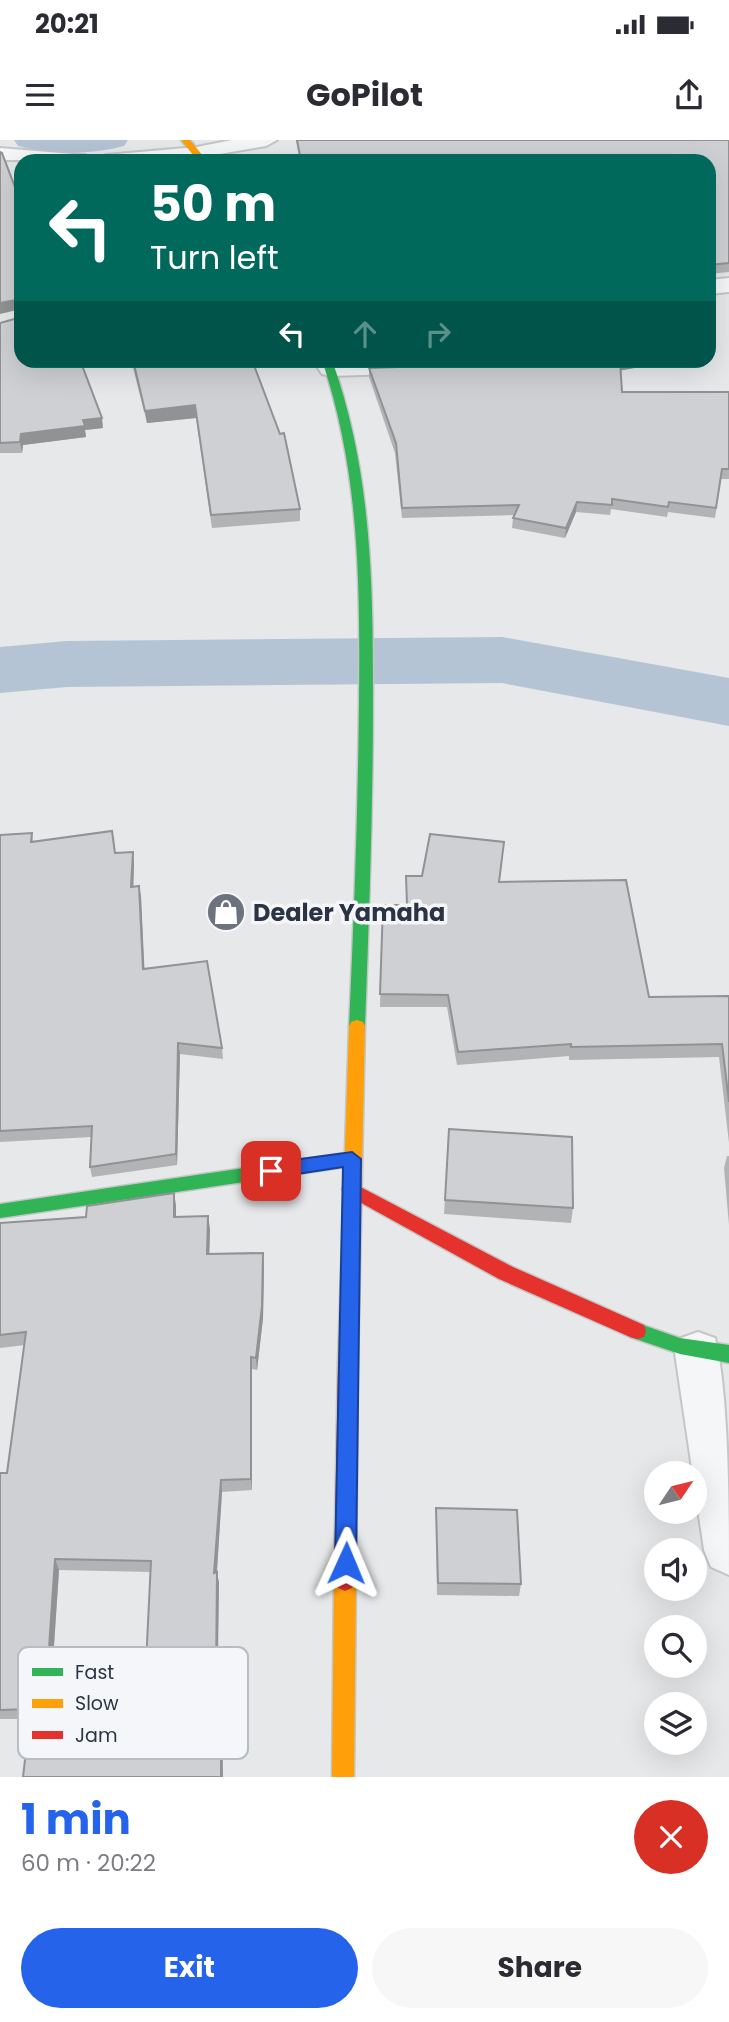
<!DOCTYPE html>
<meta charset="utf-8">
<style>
body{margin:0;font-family:Poppins,sans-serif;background:#f7f7f7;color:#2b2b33;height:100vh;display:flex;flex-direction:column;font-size:26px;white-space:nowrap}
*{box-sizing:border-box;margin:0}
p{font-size:23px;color:#7c7c81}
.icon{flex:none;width:38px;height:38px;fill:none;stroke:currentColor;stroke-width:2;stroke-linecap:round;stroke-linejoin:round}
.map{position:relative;height:1637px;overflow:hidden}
.side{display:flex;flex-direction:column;background:#fff;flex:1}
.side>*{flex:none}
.hud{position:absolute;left:14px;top:14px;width:702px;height:214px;border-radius:21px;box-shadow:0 7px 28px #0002;background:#00695c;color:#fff;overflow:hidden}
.needle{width:46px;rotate:55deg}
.buttons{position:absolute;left:644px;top:1321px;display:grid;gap:14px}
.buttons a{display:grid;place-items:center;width:63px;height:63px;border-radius:50%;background:#fff;box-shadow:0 7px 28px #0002;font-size:35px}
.pin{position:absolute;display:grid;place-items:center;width:60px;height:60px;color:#fff;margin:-30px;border-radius:14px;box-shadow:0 4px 10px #0006}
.me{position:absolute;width:77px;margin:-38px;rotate:1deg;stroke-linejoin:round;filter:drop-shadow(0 0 5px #0008)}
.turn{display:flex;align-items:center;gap:24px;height:147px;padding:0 21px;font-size:32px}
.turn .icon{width:91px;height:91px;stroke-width:2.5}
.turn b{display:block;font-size:49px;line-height:60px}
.lanes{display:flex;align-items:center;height:66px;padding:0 21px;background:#0003;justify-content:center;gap:35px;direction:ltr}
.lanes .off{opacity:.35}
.round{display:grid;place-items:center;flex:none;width:74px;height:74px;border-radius:37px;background:#f7f7f7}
.headline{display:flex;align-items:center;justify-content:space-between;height:119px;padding:0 21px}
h1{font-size:42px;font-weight:700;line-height:52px;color:#2563eb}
.primary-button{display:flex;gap:14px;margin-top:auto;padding:14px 21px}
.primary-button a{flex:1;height:80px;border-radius:42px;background:#2563eb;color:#fff;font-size:28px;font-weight:700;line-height:80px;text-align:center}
.primary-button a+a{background:#f7f7f7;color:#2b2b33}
.status{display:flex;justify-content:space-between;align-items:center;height:49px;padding:0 35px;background:#fff;direction:ltr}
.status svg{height:19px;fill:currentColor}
header{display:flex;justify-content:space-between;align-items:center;height:91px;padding:0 21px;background:#fff;font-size:32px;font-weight:700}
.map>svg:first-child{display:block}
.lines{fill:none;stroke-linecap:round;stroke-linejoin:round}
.canal{fill:#b4c4d5;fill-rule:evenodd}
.river{fill:#b4c4d5;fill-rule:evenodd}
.street-casing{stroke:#c4c6c8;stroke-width:4}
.fast-casing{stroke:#c4c6c8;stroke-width:3}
.slow-casing{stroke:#c4c6c8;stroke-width:3}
.jam-casing{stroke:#c4c6c8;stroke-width:3}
.street{fill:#f5f6f7;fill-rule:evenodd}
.fast{fill:#30b455;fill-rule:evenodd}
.slow{fill:#ff9f0a;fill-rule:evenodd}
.jam{fill:#e5322d;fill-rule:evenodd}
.wall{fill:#b1b3b5;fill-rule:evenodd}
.shaded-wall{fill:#909294}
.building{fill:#ced0d3;stroke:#909294;stroke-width:2;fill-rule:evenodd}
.route{fill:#2563eb;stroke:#184099;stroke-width:2}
.labels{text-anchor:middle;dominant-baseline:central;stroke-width:7;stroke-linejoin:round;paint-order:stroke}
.poi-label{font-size:24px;font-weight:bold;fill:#2b3445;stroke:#f4f6f9;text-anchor:start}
.key{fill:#f4f6f9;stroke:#b8bcc3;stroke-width:2}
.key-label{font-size:19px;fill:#2b3445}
</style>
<div class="status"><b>20:21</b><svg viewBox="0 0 49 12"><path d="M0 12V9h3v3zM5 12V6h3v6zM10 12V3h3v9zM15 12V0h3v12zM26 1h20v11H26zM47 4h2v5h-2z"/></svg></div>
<header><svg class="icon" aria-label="menu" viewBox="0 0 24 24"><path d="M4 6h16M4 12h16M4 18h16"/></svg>GoPilot<svg class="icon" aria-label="share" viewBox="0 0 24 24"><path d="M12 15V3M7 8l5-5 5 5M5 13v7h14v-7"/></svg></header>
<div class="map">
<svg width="729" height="1637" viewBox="0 0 729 1637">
<rect width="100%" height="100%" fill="#e6e8ea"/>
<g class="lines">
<!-- canal -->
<path class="canal" d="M14 0H128L124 6C90 15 52 15 18 6Z"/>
<!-- river -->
<path class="river" d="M502 497 729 538V586L502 543 67 547 0 553V507L67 501Z"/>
<!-- street casing -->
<g class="street-casing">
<path id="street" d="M232 0H277L266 6 179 21 0 20V8L85 15 96 21 106 15 197 7Z
M729 138V152L709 154V140Z
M330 220H489L492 225 488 231 331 236 322 234 318 228 322 222Z
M698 1192 715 1198C729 1253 729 1372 729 1435L711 1427 704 1410 675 1213 681 1198Z"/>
</g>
<!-- fast casing -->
<g class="fast-casing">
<path id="fast" d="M322 220H332C372 333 373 443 373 562 373 670 369 778 365 886L363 890H351L349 886C354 778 358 670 359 562 360 444 360 334 322 220Z
M352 1012 358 1014 361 1019 358 1024 352 1026 0 1078V1064Z
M637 1183 680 1198 729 1205V1223L680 1214 630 1197 628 1191 630 1185Z"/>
</g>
<!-- slow casing -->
<g class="slow-casing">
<path id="slow" d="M181 0H190L207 21H198Z
M357 880 363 882 365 886 358 1223 355 1229 348 1232 341 1229 338 1223 349 886 351 882Z
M345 1431 352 1434 356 1441 354 1637H332L334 1441 338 1434Z"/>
</g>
<!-- jam casing -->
<g class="jam-casing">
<path id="jam" d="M351 1042 513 1127 644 1185 646 1191 644 1197 637 1199 630 1197 499 1139 345 1054 342 1049 345 1044Z
M348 1214 355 1217 358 1223 356 1441 352 1448 345 1451 338 1448 334 1441 338 1223 341 1217Z"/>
</g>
<!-- street -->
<use href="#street" class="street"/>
<!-- fast -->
<use href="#fast" class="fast"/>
<!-- slow -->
<use href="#slow" class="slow"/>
<!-- jam -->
<use href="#jam" class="jam"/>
</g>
<!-- wall -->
<path class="wall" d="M296 0H729V132L709 134V21H300Z
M0 183 103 288 85 290 86 297 23 305 22 313H0Z
M131 220H252L300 369V381L212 388 196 278 147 283Z
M489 224 620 230 622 252H729V339H721L715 378 668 372 667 377 611 369 610 375 576 372 565 398 512 388 513 378 515 375 402 378 395 313 369 237V228Z
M32 693 33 701 115 713 133 712 134 723 133 747 139 746 141 757 144 829 222 908 223 919 180 914 177 1025 92 1037 90 1027 91 997 0 1002V695Z
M504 702 499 742 649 857 729 856V1003L719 917 569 920V916L457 925 447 867H380L383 765H406V736H422Z
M449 989 573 1068 571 1083 444 1074Z
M727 1016H729V1085L724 1028Z
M176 1065V1077L210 1089 209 1114 264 1126 263 1178 257 1230 252 1229V1350L222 1352 217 1433 219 1443 218 1539 221 1538 222 1548 30 1579H0V1333H7L25 1205 0 1208V1083L86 1077ZM59 1430 151 1432 146 1524 53 1523Z
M436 1368 521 1444 519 1456 437 1455 436 1381Z"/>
<!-- shaded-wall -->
<path class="shaded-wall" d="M21 159V169L0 174V163Z
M709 206H712L711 215 709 216Z
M623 220H680L618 231 620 221Z
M195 265 196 278 147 283 145 271Z
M102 278 103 288 85 290 86 297 23 305 22 313 20 302 21 294 83 280Z
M577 362 576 372 565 398 566 388Z
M133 712 134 723 133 758 131 747Z
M139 746 141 757 145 840 143 829Z
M178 903 180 914 177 1025 176 1014Z
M174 1053 176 1065V1090L174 1077Z
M208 1076 210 1089 209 1127 207 1114Z
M263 1113 264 1126 263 1178 257 1230 256 1218Z
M251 1217 252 1229V1350L251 1339Z
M221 1340 222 1352 216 1443 214 1433Z
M55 1419 59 1430 52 1533 48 1523Z
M217 1432 219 1443 217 1549 216 1539Z
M221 1538 222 1548 223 1637H221Z"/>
<!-- building -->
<path class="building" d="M297 0H729V123L709 125V21H301Z
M0 12 2 13 21 63V159L0 163Z
M21 177V220H80L102 278 83 280 85 286 21 294 20 302 0 303V183Z
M133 220H252L280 294 284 293 300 369 211 375 195 265 145 271Z
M491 220H623L620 221 622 252H729V329H722L716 368 669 362 668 367 612 359V365L577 362 566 388 513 378 519 365 402 368 396 303 369 228 489 224Z
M112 691 115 713 133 712 131 747 139 746 143 829 207 821 222 908 178 903 176 1014 90 1027 92 986 0 991V695L32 693 31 702Z
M430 694 504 702 499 742 626 740 649 857 729 856V962L722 904 571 907V904L458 912 448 855 380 854 383 765H407L406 736H422Z
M449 989 572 997 573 1068 445 1060Z
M174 1053V1077L208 1076 207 1114 263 1113 262 1166 256 1218 251 1217V1339L221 1340 214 1433 217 1432 216 1539 221 1538V1637H23L31 1569 0 1570V1333H7L26 1192 0 1195V1083L86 1077 87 1066ZM55 1419 151 1421 146 1524 48 1523Z
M436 1368 517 1370 521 1444 438 1443Z"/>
<!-- route -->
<path class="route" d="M352 1012 361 1019 356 1423 353 1430 346 1433 338 1430 335 1423 343 1027 271 1038 262 1031 271 1023Z"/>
<!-- icons -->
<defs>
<g id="shop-disc" transform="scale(2.0125)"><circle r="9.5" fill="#6c737f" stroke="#f4f6f9"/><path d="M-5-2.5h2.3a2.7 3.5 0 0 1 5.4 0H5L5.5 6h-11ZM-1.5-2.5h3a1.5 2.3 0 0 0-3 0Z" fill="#fff"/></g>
</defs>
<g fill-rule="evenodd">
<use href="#shop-disc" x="226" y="772"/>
</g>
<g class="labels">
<!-- poi labels -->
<g class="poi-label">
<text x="253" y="772">Dealer Yamaha</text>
</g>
</g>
<!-- legend -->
<rect x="18" y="1507" width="230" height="112" rx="10" class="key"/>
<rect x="32" y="1528" width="31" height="8" fill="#30b455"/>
<rect x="32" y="1559" width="31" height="9" fill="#ff9f0a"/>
<rect x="32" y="1591" width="31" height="8" fill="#e5322d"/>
<g class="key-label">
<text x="75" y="1539">Fast</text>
<text x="75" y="1570">Slow</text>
<text x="75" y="1602">Jam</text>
</g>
</svg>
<div class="buttons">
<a><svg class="needle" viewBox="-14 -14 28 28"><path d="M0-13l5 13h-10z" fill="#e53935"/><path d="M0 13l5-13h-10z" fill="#7c7c81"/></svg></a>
<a><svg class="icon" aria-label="sound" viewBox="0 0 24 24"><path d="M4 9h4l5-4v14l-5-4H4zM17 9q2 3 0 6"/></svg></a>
<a><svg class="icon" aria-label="search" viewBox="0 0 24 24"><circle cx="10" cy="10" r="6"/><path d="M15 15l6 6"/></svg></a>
<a><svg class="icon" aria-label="layers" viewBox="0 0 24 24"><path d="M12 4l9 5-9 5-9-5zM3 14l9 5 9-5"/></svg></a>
</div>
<div class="pin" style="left:271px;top:1031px;background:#d93025"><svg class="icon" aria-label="arrive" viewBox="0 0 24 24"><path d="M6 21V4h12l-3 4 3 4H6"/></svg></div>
<svg class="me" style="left:346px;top:1423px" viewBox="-20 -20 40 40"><path d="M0-17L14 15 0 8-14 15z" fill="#2563eb" stroke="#fff" stroke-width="4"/></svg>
<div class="hud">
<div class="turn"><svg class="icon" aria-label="left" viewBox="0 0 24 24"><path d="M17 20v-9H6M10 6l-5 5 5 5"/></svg><div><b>50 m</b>Turn left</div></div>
<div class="lanes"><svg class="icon" aria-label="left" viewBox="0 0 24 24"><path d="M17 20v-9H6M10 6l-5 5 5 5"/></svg><svg class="icon off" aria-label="ahead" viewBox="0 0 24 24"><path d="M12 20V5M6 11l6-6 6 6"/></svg><svg class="icon off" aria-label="right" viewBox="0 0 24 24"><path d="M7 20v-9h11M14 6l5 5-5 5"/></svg></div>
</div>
</div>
<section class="side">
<div class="headline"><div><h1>1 min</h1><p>60 m · 20:22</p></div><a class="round" style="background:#d93025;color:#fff"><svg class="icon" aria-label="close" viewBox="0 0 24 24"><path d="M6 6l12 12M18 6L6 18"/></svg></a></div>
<div class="primary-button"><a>Exit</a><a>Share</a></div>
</section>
